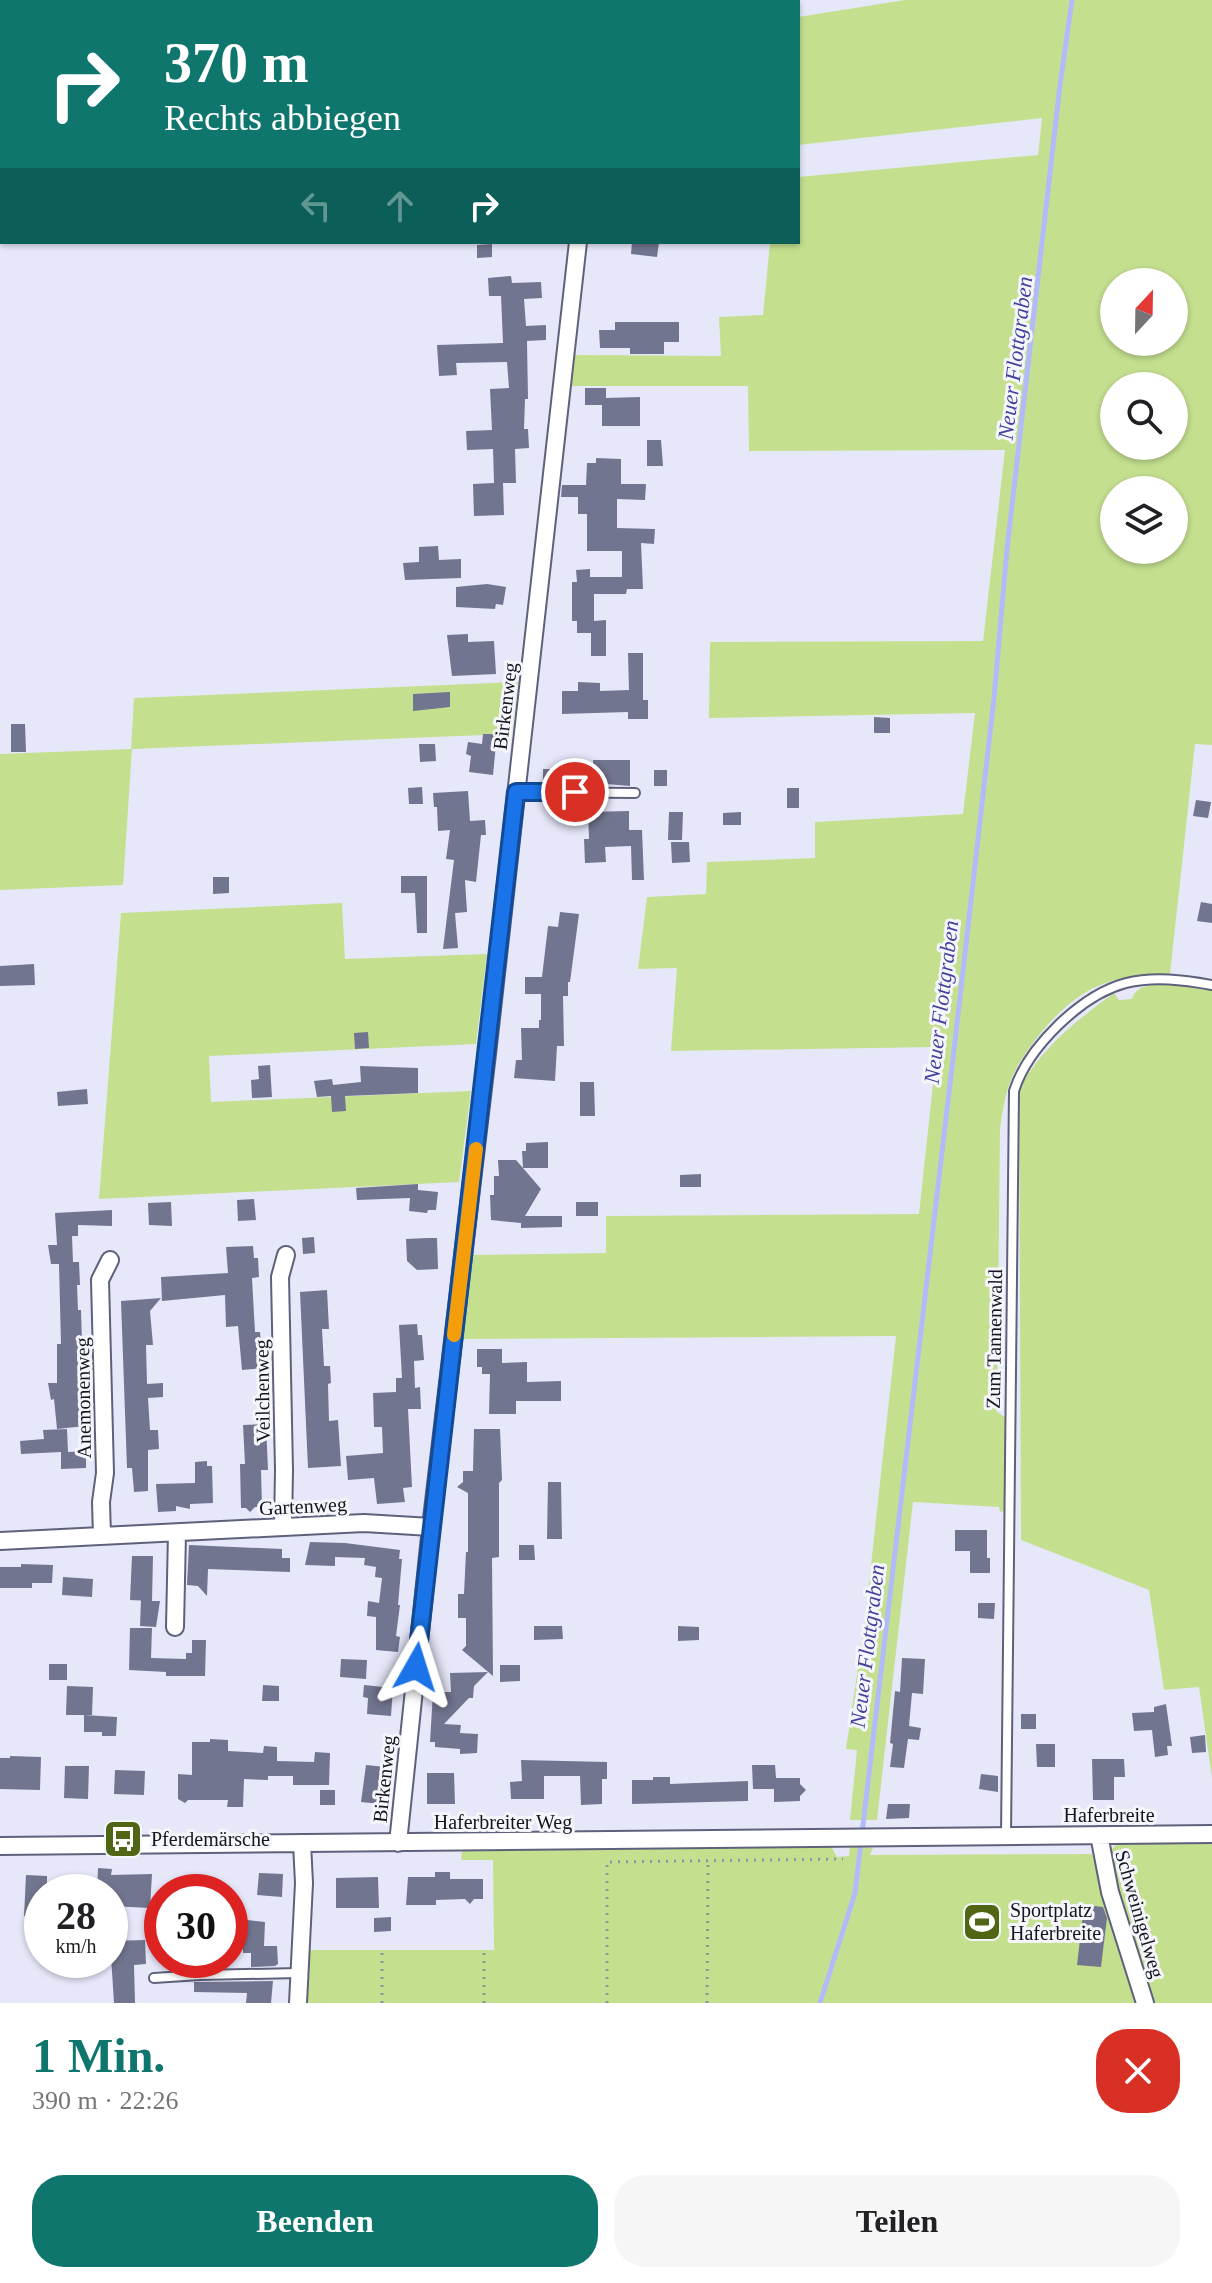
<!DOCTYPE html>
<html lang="de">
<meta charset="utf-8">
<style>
body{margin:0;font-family:"Times New Roman",serif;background:#f6f6f6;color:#202124;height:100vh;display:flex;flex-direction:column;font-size:30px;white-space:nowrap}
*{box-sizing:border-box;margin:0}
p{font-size:26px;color:#757577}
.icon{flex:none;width:44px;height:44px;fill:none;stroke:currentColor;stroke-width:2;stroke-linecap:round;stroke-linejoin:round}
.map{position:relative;height:2003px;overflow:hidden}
.sheet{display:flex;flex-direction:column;background:#fff;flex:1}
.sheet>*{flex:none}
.banner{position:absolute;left:0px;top:0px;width:800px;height:244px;box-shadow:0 2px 6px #0004;background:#0f766e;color:#fff;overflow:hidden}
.needle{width:52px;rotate:22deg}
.controls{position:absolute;left:1100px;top:268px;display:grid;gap:16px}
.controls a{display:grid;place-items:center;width:88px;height:88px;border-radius:50%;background:#fff;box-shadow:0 2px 6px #0004;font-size:40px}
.speed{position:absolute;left:24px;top:1874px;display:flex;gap:16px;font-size:40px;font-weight:700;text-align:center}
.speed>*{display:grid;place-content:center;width:104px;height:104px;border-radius:50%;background:#fff;box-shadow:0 2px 6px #0004;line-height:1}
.speed small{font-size:20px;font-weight:400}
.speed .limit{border:12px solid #d22;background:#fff;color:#111}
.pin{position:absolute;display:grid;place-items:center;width:68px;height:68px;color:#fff;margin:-34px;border:4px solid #fff;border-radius:50%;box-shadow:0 2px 8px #0007}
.me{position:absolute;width:88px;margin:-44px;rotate:6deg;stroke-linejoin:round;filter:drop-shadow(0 0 6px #0008)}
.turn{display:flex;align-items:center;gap:28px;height:168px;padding:0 32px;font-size:36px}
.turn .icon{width:104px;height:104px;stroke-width:2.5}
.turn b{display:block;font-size:56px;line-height:68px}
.lanes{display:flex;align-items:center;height:76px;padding:0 32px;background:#0003;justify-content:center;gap:40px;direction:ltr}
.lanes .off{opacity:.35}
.round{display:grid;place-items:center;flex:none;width:84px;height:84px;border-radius:32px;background:#f6f6f6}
.headline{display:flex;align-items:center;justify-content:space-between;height:136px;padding:0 32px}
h1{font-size:48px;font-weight:700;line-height:60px;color:#0f766e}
.button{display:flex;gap:16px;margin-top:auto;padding:16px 32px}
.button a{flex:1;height:92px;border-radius:32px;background:#0f766e;color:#fff;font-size:32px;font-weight:700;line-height:92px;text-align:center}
.button a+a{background:#f6f6f6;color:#202124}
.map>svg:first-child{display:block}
.green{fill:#c4e08f;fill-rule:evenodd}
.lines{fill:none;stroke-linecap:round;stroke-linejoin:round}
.stream{stroke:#b3baf9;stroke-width:5}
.building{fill:#71758f}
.lane-casing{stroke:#5e617b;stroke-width:12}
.street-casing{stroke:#5e617b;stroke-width:20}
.path{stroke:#9193a2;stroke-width:3;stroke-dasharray:2 6;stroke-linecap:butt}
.lane{stroke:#fff;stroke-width:8}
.street{stroke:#fff;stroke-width:16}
.route-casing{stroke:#114b97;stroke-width:20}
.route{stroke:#1a73e8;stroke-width:14}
.slow{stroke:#f59e0b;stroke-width:14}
.labels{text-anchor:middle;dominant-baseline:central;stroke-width:6;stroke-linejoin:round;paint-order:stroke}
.street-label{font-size:20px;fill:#13141e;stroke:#f5f6fc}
.poi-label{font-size:20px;fill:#13141e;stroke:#f5f6fc;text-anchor:start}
.water-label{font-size:22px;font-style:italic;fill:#43419b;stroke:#f5f6fc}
</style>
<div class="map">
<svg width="1212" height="2003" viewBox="0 0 1212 2003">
<rect width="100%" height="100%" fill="#e6e8fa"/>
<!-- green -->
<path class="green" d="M173 0H593L174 2Z
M905 0H1212V745L1195 744 1170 974C1149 976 1123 976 1103 984 1067 997 1034 1037 1016 1069 1006 1087 1003 1109 1000 1129L997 1412 1005 1417 1006 1506 1004 1511 1000 1512 999 1507 913 1502 877 1820H850L857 1750 846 1749 865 1620 896 1336 462 1339 472 1255 606 1253V1216L919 1214 937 1047 671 1051 677 968 638 969 647 897 706 894 707 862 815 858V822L963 814 975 713 709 718 710 642 983 641 1005 450 749 451 748 386H571L574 355 721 356 719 317 763 315 770 242H798V177L1038 155 1042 118 798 145V17ZM1114 282H1174V342H1114ZM1114 386H1174V446H1114ZM1114 490H1174V550H1114Z
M518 682 512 734 132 749 123 885 0 890V754L131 749 134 698Z
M342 903 345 959 487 954 476 1044 209 1056 211 1102 471 1091 459 1182 99 1199 121 913Z
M1165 984 1212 988V1778L1199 1687 1164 1690 1149 1590 1021 1540 1019 1089C1043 1046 1075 1022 1114 993L1119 1000 1132 999C1136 985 1152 985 1165 984Z
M1212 1840V2003H1151C1139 1968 1107 1891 1109 1858 1110 1848 1116 1844 1125 1841Z
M831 1846 837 1857 849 1856 850 1846 873 1848 870 1855 1092 1854 1137 2003H305L309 1950H494L493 1860H461L462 1849Z"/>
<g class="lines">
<!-- stream -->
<path class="stream" d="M820 2003 855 1893 954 1050 994 698 1007 549 1060 85 1072 0"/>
</g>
<!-- building -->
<path class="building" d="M632 242H659L657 257 631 254Z
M492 244V257L477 258V245Z
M511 276 512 283 541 282 542 298 524 299 526 326 546 325V340L527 341 528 399H525L524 429H528L529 448 515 449 516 483H503L504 515 474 516 473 484 494 483 493 449 467 450 466 431 492 430 490 389 509 388 507 362 456 363 457 375 439 376 437 345 503 343 501 296H489L488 278Z
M615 322H679V342H664V354H630V348H600L599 330H615Z
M585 388H606V398L640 397V426H602V405H585Z
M647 440H661L663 466H647Z
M596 458 621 459V484H646L645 500 617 499V528L655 529 654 544 641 543 643 589H627L626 594H594V621L606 620V656H591V633H577V621H572V582H577L576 570 590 569V577H622V551H587V514H578V497H561L562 485H586L587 463H596Z
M438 546 439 560 461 559V578L405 580 403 563 419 562V547Z
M487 584 506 587 503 605 496 604 495 609 456 607V587Z
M468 634V642L494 641 496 674 452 676 447 635Z
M628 653H643V700H648V719H628V712L562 714V691H578V682L600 683V691L629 690Z
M450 692V707L413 711V694Z
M874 717 890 718V733H874Z
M11 724H25L26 752H11Z
M483 734H497L493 775 469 772 471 756 466 754 468 742 482 744Z
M419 744H435L436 761 420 762Z
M593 760H630V786L594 783Z
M543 769H557V783H543Z
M654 770H667V786H654Z
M422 787 423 804H409L408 788Z
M787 788H799V808H787Z
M468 791 470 821 485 820 486 835H481L476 882 465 880 467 912 455 913 458 948 443 949 454 860 446 859 450 830 438 831 437 807H434L433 793Z
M1196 800 1211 802 1208 818 1193 816Z
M629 811V830H642L644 880H632L631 846 605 847 606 862 585 863 584 839H589L588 812Z
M669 812H683L682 840H668Z
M741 812V825H723V813Z
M671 842H689L690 862 672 863Z
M401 876H427V933H417L415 893H401Z
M213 877H229V893L213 894Z
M1201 902 1212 904V923L1197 921Z
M560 912 579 914 570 982H568V996H563L564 1046H557L555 1081 514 1078 516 1060H522L521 1028H539V1020H541V994H525V977H542L548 926 558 927Z
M34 964 35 985 0 986V966Z
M368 1032 369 1048 355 1049 354 1033Z
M270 1065 272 1097 252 1098 251 1080 259 1079 258 1066Z
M360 1066 418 1068V1093L345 1096 346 1111 332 1112 331 1096 317 1097 314 1081 332 1079 333 1085 361 1082Z
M580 1082H594L595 1116H580Z
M87 1089 88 1104 58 1106 57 1092Z
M548 1142V1168H523L541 1189 525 1216H562V1227L521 1228V1223L491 1220 490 1195H494V1176H499L498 1160H516L523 1168 522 1151H526V1143Z
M701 1174V1187H680V1175Z
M418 1184V1190L438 1192 436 1210H428L427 1213 409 1211 410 1198 357 1200 356 1188Z
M254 1199 256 1220 238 1221 237 1200Z
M171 1202 172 1226 149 1225 148 1203Z
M576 1202H598V1216H576Z
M112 1210V1226L78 1225V1236H72L73 1262H79L80 1285H77L78 1310H81L83 1376 80 1377 85 1426 57 1429 54 1399 51 1400 48 1383H57V1344H61L59 1264H51L48 1245H57L55 1213Z
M314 1237 315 1253 303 1254 302 1238Z
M427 1238H437L438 1269 417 1270 407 1261 406 1239Z
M253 1246 254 1258H258L259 1277 252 1278 255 1332H260L263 1368 242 1370 238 1326 226 1327 225 1295 162 1301 161 1277 228 1273 226 1247Z
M327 1290 329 1329H322L324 1366H330L331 1383 328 1384 329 1421 338 1420 341 1466 308 1468 300 1292Z
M161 1298 150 1311 153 1345H146L147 1384 163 1383V1397L148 1398 150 1430H158L159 1449 148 1450V1491L134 1492 132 1468H127L121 1301Z
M417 1324 418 1335H422L424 1360 414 1361 415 1388 420 1387 421 1409H408L412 1487 403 1488 405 1502 377 1504 374 1478 348 1480 346 1456 383 1453 382 1427H374L373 1393 396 1392V1378H402L399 1325Z
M477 1349H502V1363L527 1362V1382L561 1381V1401H516V1414H489L490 1374H482V1367H477Z
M266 1424 268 1470H261L262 1507H255L250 1512 246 1508H241L240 1464H245L243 1425Z
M67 1429 68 1452 86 1451V1468L61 1469V1452L21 1454 20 1441 44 1439 43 1430Z
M474 1429H500L502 1480 499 1483V1557L492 1558 493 1676 462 1650 466 1646V1618H458V1594H464L466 1552H468V1493L457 1487 463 1482V1471H473Z
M207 1461V1466H212L213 1503 190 1504V1509L176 1506V1511L158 1512 156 1484 195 1483V1462Z
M548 1482H561L562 1539H547Z
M955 1530H987V1558H990V1573H970V1551H955Z
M310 1542 345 1543 400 1550 399 1559H402L398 1605H400L396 1636 400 1637 398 1652 376 1650V1617L367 1616 368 1601 379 1603 382 1578 375 1577 376 1567 364 1565 365 1558 335 1557V1566L305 1565Z
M189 1545 282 1549V1558H290V1572L208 1569 207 1596 198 1586 187 1585Z
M519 1545H534L535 1560H519Z
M132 1556H153L152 1601 130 1600Z
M21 1564 53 1565 52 1583H32V1588H0V1567H21Z
M63 1577 93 1579 92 1597 62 1595Z
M141 1600 160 1601 156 1627 140 1626Z
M978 1603H995L994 1619 978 1618Z
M534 1626H562L563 1639 534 1640Z
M678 1626 699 1627V1640L678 1641Z
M130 1628H152L151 1658 186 1659V1653H192V1640H206L205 1676H166V1672L129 1670Z
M902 1658 925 1659 923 1694 912 1693 909 1726 921 1728 919 1740 908 1739 904 1768 890 1767 893 1744 890 1743 895 1691 900 1692Z
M341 1659 367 1660 366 1679 340 1677Z
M49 1664H67V1680H49Z
M500 1665H520V1681L500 1682Z
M488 1672 474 1686 473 1698H469L444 1724 461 1725 460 1733 478 1734 477 1753 460 1754V1749L435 1747V1742H430L433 1692H451L450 1673Z
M263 1685 279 1686V1701H262Z
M364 1685 393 1688 391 1716 367 1714 368 1698 363 1697Z
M67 1686 93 1687 92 1715H66Z
M1166 1704 1172 1746H1167L1168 1755 1155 1757 1152 1730 1134 1731 1132 1713 1154 1712V1707Z
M1021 1714H1036V1729H1021Z
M84 1715 117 1717 116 1736H102V1732H84Z
M1205 1735 1206 1752 1192 1753 1190 1737Z
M210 1739 228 1740V1751L263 1753 264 1746 277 1747V1761L314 1762 315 1752 330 1753 329 1785H293V1776H268V1780L244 1779 243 1807H227L228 1800H188L185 1803 178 1799V1774L192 1775V1742H210Z
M1036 1744H1055V1767H1037Z
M10 1756 41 1757 40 1790 0 1789V1758H10Z
M1092 1759H1124L1125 1777H1114V1800H1093Z
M521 1760 607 1762V1779H602V1804L581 1805 580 1776H544V1799H511L510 1782 522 1781Z
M366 1765 386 1767 381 1804 361 1802Z
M752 1765H775L776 1778H800V1784L806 1790 800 1796V1801L774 1802V1789H753Z
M65 1766H89L88 1799 64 1798Z
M115 1770 145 1771 144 1795 114 1794Z
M427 1773H454L455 1804H427Z
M981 1774 998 1776V1792L979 1789Z
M653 1777H670V1784L748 1781V1801L632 1804V1780H653Z
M320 1790H335V1805H320Z
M888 1804H910L909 1818 886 1819Z
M98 1868 112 1869 111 1875 152 1874 150 1908 110 1906V1892H97Z
M435 1872H450V1879H483V1899H474L470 1904 465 1899 436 1900V1905H406L408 1877H435Z
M259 1873 283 1874 282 1897 257 1895Z
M26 1875 47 1876V1892H42V1909H38L37 1917 24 1916Z
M378 1877 379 1908H336V1878Z
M1084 1905 1103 1907 1107 1918 1101 1967 1077 1965Z
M391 1917V1931L374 1932V1918Z
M230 1918 265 1922 264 1946H277L278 1964 275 1966 251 1967V1953H243V1937H230Z
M145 1940 146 1964 134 1965 135 2003H114L110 1941Z
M273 1981 271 2003H246L247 1993 194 1992V1982Z"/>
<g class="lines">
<!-- lane casing -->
<g class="lane-casing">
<path id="lane" d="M516 792 635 793
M1006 1835 1014 1091C1028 1047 1081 995 1126 983 1154 976 1184 980 1212 985
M154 1978 200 1975 299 1973"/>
</g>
<!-- street casing -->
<g class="street-casing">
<path id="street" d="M606 2V0
M283 1527 284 1470 280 1277 286 1255
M102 1536 101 1502 105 1473 100 1280 110 1260
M0 1541 364 1523 431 1527
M175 1627 177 1533
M1099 1835 1110 1892 1145 2003
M398 1843 431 1527 487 1054 578 242
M0 1846 1212 1834
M298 2003 304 1883 302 1843"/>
</g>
<!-- path -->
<path class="path" d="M382 2003V1953
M484 2003V1953
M607 2003V1862L843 1859
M707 2003 708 1860"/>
<!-- lane -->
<use href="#lane" class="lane"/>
<!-- street -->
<use href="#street" class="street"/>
</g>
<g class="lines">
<!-- route casing -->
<g class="route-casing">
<path id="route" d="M416 1667 516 792H575"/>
</g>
<!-- route -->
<use href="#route" class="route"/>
<!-- slow -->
<path class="slow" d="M454 1335 476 1149"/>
</g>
<!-- icons -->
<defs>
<g id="bus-square" transform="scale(2)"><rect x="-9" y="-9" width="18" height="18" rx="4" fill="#506614" stroke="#f5f6fc"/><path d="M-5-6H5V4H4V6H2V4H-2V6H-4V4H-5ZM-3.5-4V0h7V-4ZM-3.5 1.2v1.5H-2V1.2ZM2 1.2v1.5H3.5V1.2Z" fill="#fff"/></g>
<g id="stadium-square" transform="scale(2)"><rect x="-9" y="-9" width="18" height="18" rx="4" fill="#506614" stroke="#f5f6fc"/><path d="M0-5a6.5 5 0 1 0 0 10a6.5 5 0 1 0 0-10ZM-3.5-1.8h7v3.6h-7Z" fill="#fff"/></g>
</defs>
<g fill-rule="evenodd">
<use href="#bus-square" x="123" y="1839"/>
<use href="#stadium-square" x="982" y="1922"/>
</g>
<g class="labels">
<!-- street labels -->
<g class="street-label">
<text transform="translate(505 706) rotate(-83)">Birkenweg</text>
<text transform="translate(994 1339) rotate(-89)">Zum Tannenwald</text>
<text transform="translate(262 1391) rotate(-91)">Veilchenweg</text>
<text transform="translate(83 1398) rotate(-91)">Anemonenweg</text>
<text transform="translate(303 1506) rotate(-3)">Gartenweg</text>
<text transform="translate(384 1779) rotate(-84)">Birkenweg</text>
<text x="1109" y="1815">Haferbreite</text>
<text x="503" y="1822">Haferbreiter Weg</text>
<text transform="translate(1140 1914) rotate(74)">Schweinigelweg</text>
</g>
<!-- poi labels -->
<g class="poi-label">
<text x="151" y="1839">Pferdemärsche</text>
<text x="1010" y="1910">Sportplatz<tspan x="1010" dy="23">Haferbreite</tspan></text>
</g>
<!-- water labels -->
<g class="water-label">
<text transform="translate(1015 358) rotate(-83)">Neuer Flottgraben</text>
<text transform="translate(941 1002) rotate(-83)">Neuer Flottgraben</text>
<text transform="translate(867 1646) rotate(-83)">Neuer Flottgraben</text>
</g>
</g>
</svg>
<div class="controls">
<a><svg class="needle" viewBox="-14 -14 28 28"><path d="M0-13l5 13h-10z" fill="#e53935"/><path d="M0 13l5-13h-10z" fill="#757577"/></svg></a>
<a><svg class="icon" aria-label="search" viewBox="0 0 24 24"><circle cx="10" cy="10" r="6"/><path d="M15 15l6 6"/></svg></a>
<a><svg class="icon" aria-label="layers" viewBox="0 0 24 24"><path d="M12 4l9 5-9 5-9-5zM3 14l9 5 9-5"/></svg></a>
</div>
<div class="speed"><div>28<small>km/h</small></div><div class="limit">30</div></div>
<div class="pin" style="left:575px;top:792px;background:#d93025"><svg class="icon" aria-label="arrive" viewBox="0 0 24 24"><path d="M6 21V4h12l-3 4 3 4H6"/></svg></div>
<svg class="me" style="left:416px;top:1667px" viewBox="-20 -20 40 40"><path d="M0-17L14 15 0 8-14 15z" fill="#1a73e8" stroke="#fff" stroke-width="4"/></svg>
<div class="banner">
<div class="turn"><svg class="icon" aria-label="right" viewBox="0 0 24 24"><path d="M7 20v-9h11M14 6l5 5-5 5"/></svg><div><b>370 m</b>Rechts abbiegen</div></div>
<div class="lanes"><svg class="icon off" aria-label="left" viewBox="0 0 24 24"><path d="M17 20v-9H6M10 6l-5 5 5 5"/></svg><svg class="icon off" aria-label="ahead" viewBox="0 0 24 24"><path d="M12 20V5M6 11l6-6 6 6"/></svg><svg class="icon" aria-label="right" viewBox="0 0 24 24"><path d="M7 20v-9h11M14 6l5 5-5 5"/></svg></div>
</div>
</div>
<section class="sheet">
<div class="headline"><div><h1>1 Min.</h1><p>390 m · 22:26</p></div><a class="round" style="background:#d93025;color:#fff"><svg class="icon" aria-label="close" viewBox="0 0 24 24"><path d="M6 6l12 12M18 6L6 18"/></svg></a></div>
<div class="button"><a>Beenden</a><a>Teilen</a></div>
</section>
